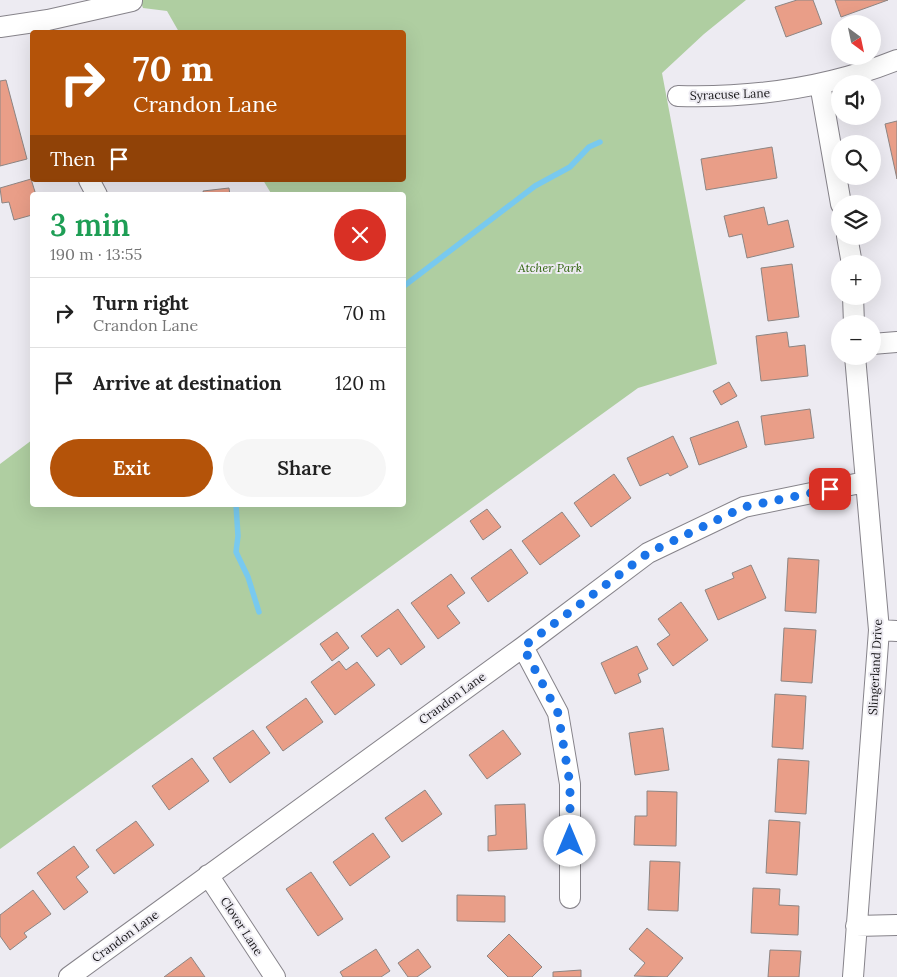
<!DOCTYPE html>
<meta charset="utf-8">
<style>
body{margin:0;font-family:Lora,serif;background:#f6f6f6;color:#222;height:100vh;display:flex;flex-direction:column;font-size:19px;white-space:nowrap}
*{box-sizing:border-box;margin:0}
p{font-size:16px;color:#767676}
.icon{flex:none;width:28px;height:28px;fill:none;stroke:currentColor;stroke-width:2;stroke-linecap:round;stroke-linejoin:round}
.map{position:relative;flex:1;overflow:hidden}
.side{position:absolute;left:30px;top:192px;width:376px;height:315px;display:flex;flex-direction:column;background:#fff;border-radius:5px;box-shadow:0 5px 20px #0002}
.side>*{flex:none}
.banner{position:absolute;left:30px;top:30px;width:376px;height:152px;border-radius:5px;box-shadow:0 5px 20px #0002;background:#b45309;color:#fff;overflow:hidden}
.needle{width:32px;rotate:147deg}
.tools{position:absolute;left:831px;top:15px;display:grid;gap:10px}
.tools a{display:grid;place-items:center;width:50px;height:50px;border-radius:50%;background:#fff;box-shadow:0 5px 20px #0002;font-size:25px}
.pin{position:absolute;display:grid;place-items:center;width:42px;height:42px;color:#fff;margin:-21px;border-radius:10px;box-shadow:0 2px 8px #0006}
.me{position:absolute;width:55px;margin:-28px;rotate:0deg;stroke-linejoin:round;filter:drop-shadow(0 0 4px #0008)}
.turn{display:flex;align-items:center;gap:18px;height:105px;padding:0 20px;font-size:22px}
.turn .icon{width:65px;height:65px;stroke-width:2.5}
.turn b{display:block;font-size:35px;line-height:42px}
.then{display:flex;align-items:center;height:48px;padding:0 20px;background:#0003;gap:10px;font-size:19px}
.round{display:grid;place-items:center;flex:none;width:52px;height:52px;border-radius:26px;background:#f6f6f6}
.headline{display:flex;align-items:center;justify-content:space-between;height:85px;padding:0 20px}
h1{font-size:30px;font-weight:600;line-height:38px;color:#1e9e55}
.button{display:flex;gap:10px;margin-top:auto;padding:10px 20px}
.button a{flex:1;height:58px;border-radius:30px;background:#b45309;color:#fff;font-size:20px;font-weight:600;line-height:58px;text-align:center}
.button a+a{background:#f6f6f6;color:#222}
ul{padding:0;list-style:none}
li{display:flex;align-items:center;gap:15px;height:70px;padding:0 20px;border-top:1px solid #e0e0e0}
li div{flex:1}
li b{display:block;font-size:19px}
li em{font-style:normal}
.map>svg:first-child{display:block}
.green{fill:#afcea1}
.lines{fill:none;stroke-linecap:round;stroke-linejoin:round}
.stream{stroke:#78c9ef;stroke-width:5.5}
.building{fill:#e99e88;stroke:#8d8583}
.minor-casing{stroke:#86838a;stroke-width:22}
.minor{stroke:#fff;stroke-width:20}
.route{stroke:#1a73e8;stroke-width:9;stroke-dasharray:0 16.2}
.labels{text-anchor:middle;dominant-baseline:central;stroke-width:4;stroke-linejoin:round;paint-order:stroke}
.street-label{font-size:12px;fill:#171618;stroke:#edebf2}
.park-label{font-size:12px;font-style:italic;fill:#30640e;stroke:#edebf2}
</style>
<div class="map">
<svg width="897" height="977" viewBox="0 0 897 977">
<rect width="100%" height="100%" fill="#edebf2"/>
<!-- green -->
<path class="green" d="M140 0H746L704 34 662 73 717 364 638 388 0 849V464L32 440V505H404V195H272L263 180H404V32H179L167 11 143 8Z"/>
<g class="lines">
<!-- stream -->
<path class="stream" d="M404 286 535 186 570 167 589 147 600 142
M236 505 238 536 236 552 248 577 259 612"/>
</g>
<!-- building -->
<path class="building" d="M797 0H813L822 24 786 37 775 7Z
M835 0H888L841 17Z
M6 80 27 159 0 166V81Z
M897 121V179L885 124Z
M772 147 777 178 706 190 701 159Z
M31 179 36 195H32V215L14 220 9 202 2 203 0 188Z
M229 188 230 195H204L203 191Z
M764 207 768 225 788 220 794 247 747 258 742 234 729 237 724 216Z
M792 264 799 317 768 321 761 268Z
M787 332 789 347 805 345 808 376 761 381 756 336Z
M729 382 737 396 721 405 713 391Z
M810 409 814 438 765 445 761 416Z
M738 421 747 447 699 465 690 438Z
M673 436 688 467 670 476 668 473 640 486 627 458Z
M614 474 631 498 591 527 574 503Z
M487 509 501 527 483 540 470 521Z
M562 512 580 536 540 565 522 541Z
M511 549 528 573 488 602 471 578Z
M788 558 819 560 816 613 785 611Z
M751 565 766 598 718 620 705 590 734 578 732 573Z
M451 574 465 593 447 606 460 623 438 639 411 603Z
M681 602 708 640 673 666 657 644 670 635 658 619Z
M398 609 425 647 401 665 389 648 377 657 361 636Z
M784 628 816 630 812 683 781 681Z
M337 632 349 648 332 661 320 644Z
M637 646 648 669 638 674 641 682 615 694 601 663Z
M339 661 346 670 357 662 375 685 335 715 311 682Z
M775 694 806 696 803 749 772 747Z
M306 698 323 722 283 751 266 727Z
M663 728 669 770 635 775 629 733Z
M253 730 270 753 230 783 213 758Z
M503 730 521 754 487 779 469 755Z
M192 758 209 781 169 810 152 786Z
M778 759 809 761 806 814 775 812Z
M425 790 442 814 402 842 385 818Z
M647 791 677 792 676 846 634 845 635 816H647Z
M525 804 527 849 488 851V836L496 835 495 805Z
M769 820 800 822 797 875 766 873Z
M136 821 154 845 114 874 96 850Z
M373 833 390 857 350 886 333 862Z
M74 846 89 867 76 877 88 892 64 910 37 873Z
M650 861 680 862 678 911 648 910Z
M311 872 343 919 318 936 286 889Z
M753 888 780 889 779 905 799 906 798 935 751 933Z
M33 890 51 914 24 933 27 937 10 950 0 936V915Z
M457 895 505 896V922L457 921Z
M647 928 683 958 667 977 634 976 645 963 629 949Z
M509 934 542 967 532 977H508L487 956Z
M376 949 390 971 381 977H343L340 972Z
M418 949 431 967 417 977H408L398 963Z
M770 950 801 951 799 977H768Z
M191 957 205 977H164Z
M581 970V977H553V972Z"/>
<g class="lines">
<!-- minor casing -->
<g class="minor-casing">
<path id="minor" d="M0 27 48 20 132 1
M820 84 841 204
M678 96C753 98 827 88 897 60
M89 180 97 195
M847 236 852 264
M853 296 854 324
M872 344 897 342
M879 630 897 631
M523 647 558 713 570 784V898
M208 875 275 977
M856 926 897 925
M69 977 523 647 648 553 744 507 865 482
M853 977 879 630 855 356"/>
</g>
<!-- minor -->
<use href="#minor" class="minor"/>
</g>
<g class="lines">
<!-- route -->
<path class="route" d="M570 841V784L558 713 523 647 648 553 744 507 830 489"/>
</g>
<g class="labels">
<!-- street labels -->
<g class="street-label">
<text transform="translate(730 94) rotate(-2)">Syracuse Lane</text>
<text transform="translate(875 667) rotate(-87)">Slingerland Drive</text>
<text transform="translate(452 698) rotate(-36)">Crandon Lane</text>
<text transform="translate(242 926) rotate(57)">Clover Lane</text>
<text transform="translate(125 936) rotate(-36)">Crandon Lane</text>
</g>
<!-- park labels -->
<g class="park-label">
<text x="550" y="267">Atcher Park</text>
</g>
</g>
</svg>
<div class="tools">
<a><svg class="needle" viewBox="-14 -14 28 28"><path d="M0-13l5 13h-10z" fill="#e53935"/><path d="M0 13l5-13h-10z" fill="#767676"/></svg></a>
<a><svg class="icon" aria-label="sound" viewBox="0 0 24 24"><path d="M4 9h4l5-4v14l-5-4H4zM17 9q2 3 0 6"/></svg></a>
<a><svg class="icon" aria-label="search" viewBox="0 0 24 24"><circle cx="10" cy="10" r="6"/><path d="M15 15l6 6"/></svg></a>
<a><svg class="icon" aria-label="layers" viewBox="0 0 24 24"><path d="M12 4l9 5-9 5-9-5zM3 14l9 5 9-5"/></svg></a>
<a>+</a>
<a>−</a>
</div>
<div class="pin" style="left:830px;top:489px;background:#d93025"><svg class="icon" aria-label="arrive" viewBox="0 0 24 24"><path d="M6 21V4h12l-3 4 3 4H6"/></svg></div>
<svg class="me" style="left:570px;top:841px" viewBox="-20 -20 40 40"><circle r="19" fill="#fff"/><path d="M0-13L10 11 0 6-10 11z" fill="#1a73e8"/></svg>
<div class="banner">
<div class="turn"><svg class="icon" aria-label="right" viewBox="0 0 24 24"><path d="M7 20v-9h11M14 6l5 5-5 5"/></svg><div><b>70 m</b>Crandon Lane</div></div>
<div class="then">Then<svg class="icon" aria-label="arrive" viewBox="0 0 24 24"><path d="M6 21V4h12l-3 4 3 4H6"/></svg></div>
</div>
<section class="side">
<div class="headline"><div><h1>3 min</h1><p>190 m · 13:55</p></div><a class="round" style="background:#d93025;color:#fff"><svg class="icon" aria-label="close" viewBox="0 0 24 24"><path d="M6 6l12 12M18 6L6 18"/></svg></a></div>
<ul>
<li><svg class="icon" aria-label="right" viewBox="0 0 24 24"><path d="M7 20v-9h11M14 6l5 5-5 5"/></svg><div><b>Turn right</b><p>Crandon Lane</p></div><em>70 m</em></li>
<li><svg class="icon" aria-label="arrive" viewBox="0 0 24 24"><path d="M6 21V4h12l-3 4 3 4H6"/></svg><div><b>Arrive at destination</b></div><em>120 m</em></li>
</ul>
<div class="button"><a>Exit</a><a>Share</a></div>
</section>
</div>
